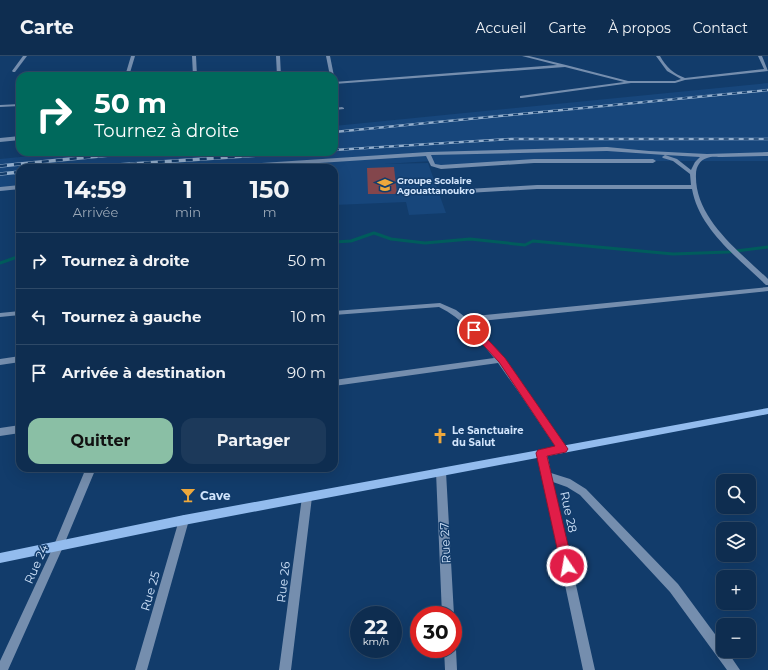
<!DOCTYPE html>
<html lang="fr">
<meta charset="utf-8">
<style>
body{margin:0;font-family:Montserrat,sans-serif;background:#1c395a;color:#f1f3f6;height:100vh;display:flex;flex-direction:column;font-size:15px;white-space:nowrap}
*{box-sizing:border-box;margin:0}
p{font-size:13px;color:#9ba8b7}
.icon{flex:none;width:22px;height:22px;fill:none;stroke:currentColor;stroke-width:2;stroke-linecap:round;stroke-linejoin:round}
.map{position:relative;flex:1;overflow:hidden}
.details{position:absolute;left:16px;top:108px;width:322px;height:308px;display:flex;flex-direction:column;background:#0e2d50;border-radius:12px;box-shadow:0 4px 16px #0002,0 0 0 1px #2e4967}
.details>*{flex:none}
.top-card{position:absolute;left:16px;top:16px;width:322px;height:84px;border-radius:12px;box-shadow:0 4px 16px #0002,0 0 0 1px #2e4967;background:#00695c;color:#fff;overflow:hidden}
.buttons{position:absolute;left:716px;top:418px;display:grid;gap:8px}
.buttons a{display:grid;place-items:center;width:40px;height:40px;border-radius:8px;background:#0e2d50;box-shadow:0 4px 16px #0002,0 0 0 1px #2e4967;font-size:20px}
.speed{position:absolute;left:350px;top:550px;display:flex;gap:8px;font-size:20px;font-weight:700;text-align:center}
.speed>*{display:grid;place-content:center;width:52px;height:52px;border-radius:50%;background:#0e2d50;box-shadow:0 4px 16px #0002,0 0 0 1px #2e4967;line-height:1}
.speed small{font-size:10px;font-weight:400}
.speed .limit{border:6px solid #d22;background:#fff;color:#111}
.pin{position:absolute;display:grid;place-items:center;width:34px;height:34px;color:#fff;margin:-17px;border:2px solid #fff;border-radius:50%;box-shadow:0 1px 4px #0007}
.me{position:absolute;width:44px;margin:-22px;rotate:348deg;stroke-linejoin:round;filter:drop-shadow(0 0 3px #0008)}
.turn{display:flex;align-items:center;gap:14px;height:84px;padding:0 12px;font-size:18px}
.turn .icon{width:52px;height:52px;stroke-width:2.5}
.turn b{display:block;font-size:28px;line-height:34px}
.eta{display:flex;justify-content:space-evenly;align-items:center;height:68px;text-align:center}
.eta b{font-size:24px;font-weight:700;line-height:28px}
.action{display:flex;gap:8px;margin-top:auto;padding:8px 12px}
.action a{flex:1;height:46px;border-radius:12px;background:#8abfa5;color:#111;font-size:16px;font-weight:700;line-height:46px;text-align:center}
.action a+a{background:#1c395a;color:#f1f3f6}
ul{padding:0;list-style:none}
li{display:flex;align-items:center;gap:12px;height:56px;padding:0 12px;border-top:1px solid #2e4967}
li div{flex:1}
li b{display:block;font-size:15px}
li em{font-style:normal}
header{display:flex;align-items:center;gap:24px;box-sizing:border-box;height:56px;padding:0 20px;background:#0e2d50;border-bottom:1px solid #2e4967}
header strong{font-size:19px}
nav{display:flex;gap:22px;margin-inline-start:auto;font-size:14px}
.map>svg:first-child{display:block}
.built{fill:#17467b}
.green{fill:#83464c}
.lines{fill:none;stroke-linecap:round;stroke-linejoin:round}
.stream{stroke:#005c5c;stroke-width:3}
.street{fill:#758eae;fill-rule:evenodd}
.secondary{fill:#93bcee;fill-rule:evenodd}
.rail-far1-casing{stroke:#94afcd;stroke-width:2.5}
.rail-casing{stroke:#94afcd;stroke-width:3.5}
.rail-far1{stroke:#123c6b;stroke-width:1.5;stroke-dasharray:5;stroke-linecap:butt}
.rail{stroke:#123c6b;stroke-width:2.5;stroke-dasharray:7;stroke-linecap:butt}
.route{fill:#e11d48;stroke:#92132f}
.labels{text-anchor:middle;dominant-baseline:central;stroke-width:3;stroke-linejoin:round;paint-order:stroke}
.far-poi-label{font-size:9px;font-weight:bold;fill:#d1e4fb;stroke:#123c6b;text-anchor:start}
.poi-label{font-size:10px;font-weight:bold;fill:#d1e4fb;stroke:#123c6b;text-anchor:start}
.near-poi-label{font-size:12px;font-weight:bold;fill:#d1e4fb;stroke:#123c6b;text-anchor:start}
.near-street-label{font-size:12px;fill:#d1e4fb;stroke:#123c6b}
</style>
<header>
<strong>Carte</strong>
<nav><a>Accueil</a><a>Carte</a><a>À propos</a><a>Contact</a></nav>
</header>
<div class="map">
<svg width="768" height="614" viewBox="0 0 768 614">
<rect width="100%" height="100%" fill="#123c6b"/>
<!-- built -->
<path class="built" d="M768 27V105H539L436 110 432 105 384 108 428 107 446 157 409 159 406 146 334 149V112H20V133L0 135V103L71 96H334V70Z"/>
<!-- green -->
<path class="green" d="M394 111 397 138H368L367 112Z"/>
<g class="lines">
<!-- stream -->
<path class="stream" d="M334 186 351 185 374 177 391 183 425 187 470 183 525 189 533 185 673 198 728 196 768 191
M0 207 20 200"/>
<!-- street -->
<path class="street" d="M23 0H27L15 16H13L12 15Z
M131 0H135L129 20H125Z
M192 0H196L197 20H193Z
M276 0H280L281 20H277Z
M326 0H330L334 20H330Z
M522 0H529L566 9 628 25H675L681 23 667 15 656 0H660C666 11 674 18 685 22L764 13 758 0H762L768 15 685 24 675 27H631L522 42H520V40L624 26 565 11 334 28V26L557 9Z
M67 17H71L70 20H66Z
M20 48V50L0 51V49Z
M342 51 344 52V53L334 54V52Z
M20 80V84L0 86V82Z
M607 91 649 95 707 98 768 96V100C753 100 737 101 722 101 718 101 711 100 707 102 700 104 696 111 696 118 694 162 740 196 768 223V229H766C738 202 699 173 692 133H537L450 138 447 136 450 134 537 129H691L690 118 673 105 663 102 662 101 665 99 607 95 431 99 435 108 441 109 534 103H653L656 105 653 107H534L441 113 431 110 426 100 243 112H215L218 110 428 96ZM665 99 700 101 695 106 691 114 677 103Z
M20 129V133L0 135V131Z
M768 231V235L471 266 502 301 505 302V305L565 390 567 393 565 396 562 397 559 396 520 338 498 307 334 330V324L494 302C478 282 462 262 439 251L334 259V255L440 247 456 254 465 261Z
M20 255V259L0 261V257Z
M20 300V306L0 309V303Z
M20 369V377L0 380V372Z
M542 393 545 394 547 397 551 417 570 423 586 433 678 528 723 589V595H727L740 614H727L670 536 580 439 567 431 553 426 595 614H583L537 397 539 394Z
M86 412H96L63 491 8 614H0V605L54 489Z
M441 412 444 413 446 416 454 559 453 561V559H442L436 416 438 413Z
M307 437 310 438 312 441 291 614H279L302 441 304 438Z
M184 459 188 461 189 464 147 614H135L179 464 180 461Z
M453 588 456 593 457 614H445L444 593H453Z"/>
<!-- secondary -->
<path class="secondary" d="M768 352V358L184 469 0 507V497L184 459Z"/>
<!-- rail-far1 casing -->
<g class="rail-far1-casing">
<path id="rail-far1" d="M334 76 768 34
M334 94 511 83H768
M121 98 138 96
M273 98 298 96"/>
</g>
<!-- rail casing -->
<g class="rail-casing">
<path id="rail" d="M0 110 130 97
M74 112 287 97
M0 118 20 116"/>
</g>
<!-- rail-far1 -->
<use href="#rail-far1" class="rail-far1"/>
<!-- rail -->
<use href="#rail" class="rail"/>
</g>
<!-- route -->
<path class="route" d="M474 271 477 272 505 302 568 393 566 396 547 400 573 510 571 514 567 516 563 514 561 510 536 397 538 394 555 390 499 306 471 276 469 274Z"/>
<!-- icons -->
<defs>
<g id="school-bare" transform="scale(1.2)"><path d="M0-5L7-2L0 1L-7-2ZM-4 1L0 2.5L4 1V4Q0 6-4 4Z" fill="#eea83c" stroke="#123c6b" stroke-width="2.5" paint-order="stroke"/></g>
<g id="church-bare" transform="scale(1.2)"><path d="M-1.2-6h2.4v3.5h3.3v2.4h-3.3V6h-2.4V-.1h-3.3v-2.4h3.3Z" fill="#eea83c" stroke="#123c6b" stroke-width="2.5" paint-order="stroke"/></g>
<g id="bar-bare" transform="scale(1.2)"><path d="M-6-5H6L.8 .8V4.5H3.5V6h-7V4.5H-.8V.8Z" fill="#eea83c" stroke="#123c6b" stroke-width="2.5" paint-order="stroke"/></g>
</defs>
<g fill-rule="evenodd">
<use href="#school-bare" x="385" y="129"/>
<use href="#church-bare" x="440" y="380"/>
<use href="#bar-bare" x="188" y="439"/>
</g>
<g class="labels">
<!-- far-poi labels -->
<g class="far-poi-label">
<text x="397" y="124">Groupe Scolaire<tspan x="397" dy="10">Agouattanoukro</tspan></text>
</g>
<!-- poi labels -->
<g class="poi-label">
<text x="452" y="374">Le Sanctuaire<tspan x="452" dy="12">du Salut</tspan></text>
</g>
<!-- near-poi labels -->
<g class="near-poi-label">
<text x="200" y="439">Cave</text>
</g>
<!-- near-street labels -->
<g class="near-street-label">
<text transform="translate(569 456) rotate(78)">Rue 28</text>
<text transform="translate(445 487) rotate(-93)">Rue 27</text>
<text transform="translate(36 508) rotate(-66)">Rue 24</text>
<text transform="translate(283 526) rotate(-83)">Rue 26</text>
<text transform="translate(150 535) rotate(-74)">Rue 25</text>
</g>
</g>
</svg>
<div class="buttons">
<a><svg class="icon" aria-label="search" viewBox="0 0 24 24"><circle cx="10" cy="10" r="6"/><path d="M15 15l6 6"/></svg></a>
<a><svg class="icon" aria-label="layers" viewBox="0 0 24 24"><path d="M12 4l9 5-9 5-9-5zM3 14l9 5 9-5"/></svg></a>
<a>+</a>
<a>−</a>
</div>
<div class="speed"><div>22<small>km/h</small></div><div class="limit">30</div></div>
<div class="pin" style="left:474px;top:274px;background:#d93025"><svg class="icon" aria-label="arrive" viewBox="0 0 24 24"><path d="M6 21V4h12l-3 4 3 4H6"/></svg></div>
<svg class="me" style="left:567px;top:510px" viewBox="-20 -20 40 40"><circle r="17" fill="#e11d48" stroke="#fff" stroke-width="3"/><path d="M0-11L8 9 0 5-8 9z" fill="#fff"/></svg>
<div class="top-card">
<div class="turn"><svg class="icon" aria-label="right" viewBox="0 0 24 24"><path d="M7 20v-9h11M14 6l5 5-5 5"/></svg><div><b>50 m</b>Tournez à droite</div></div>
</div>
<section class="details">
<div class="eta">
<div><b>14:59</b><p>Arrivée</p></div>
<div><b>1</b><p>min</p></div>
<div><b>150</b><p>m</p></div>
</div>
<ul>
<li><svg class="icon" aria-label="right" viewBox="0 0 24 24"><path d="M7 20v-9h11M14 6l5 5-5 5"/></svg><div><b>Tournez à droite</b></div><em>50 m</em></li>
<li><svg class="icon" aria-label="left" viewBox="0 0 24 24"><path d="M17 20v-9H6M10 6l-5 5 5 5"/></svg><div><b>Tournez à gauche</b></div><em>10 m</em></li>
<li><svg class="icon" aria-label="arrive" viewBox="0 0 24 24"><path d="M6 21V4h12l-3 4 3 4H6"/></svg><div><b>Arrivée à destination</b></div><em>90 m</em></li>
</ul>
<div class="action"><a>Quitter</a><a>Partager</a></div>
</section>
</div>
